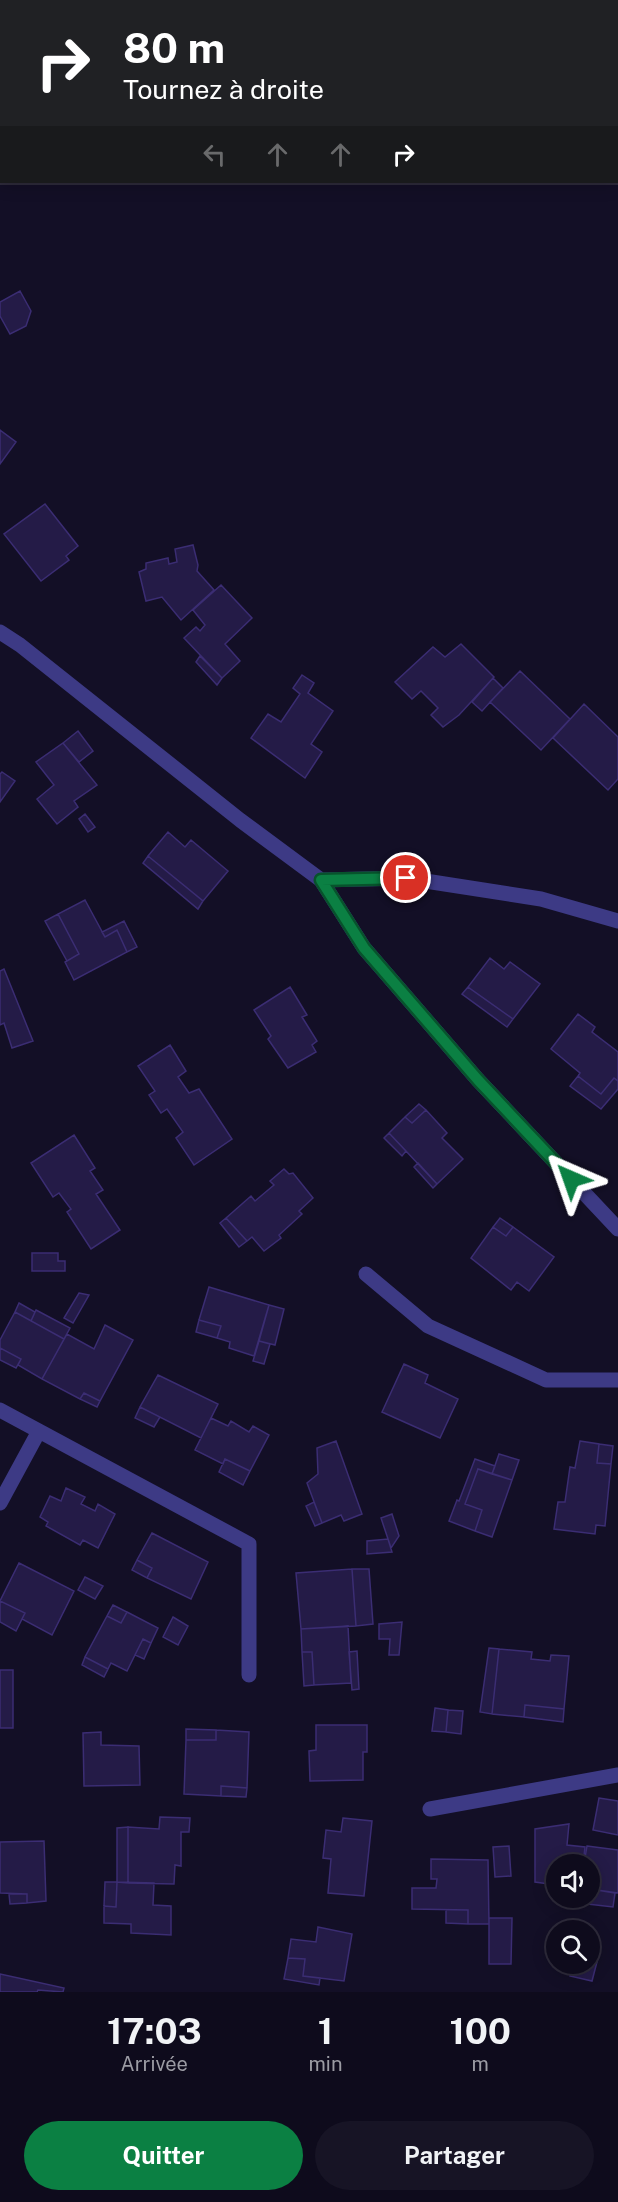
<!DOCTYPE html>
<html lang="fr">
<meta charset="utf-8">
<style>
body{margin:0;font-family:"Public Sans",sans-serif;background:#171425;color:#f1f3f6;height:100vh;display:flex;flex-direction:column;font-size:22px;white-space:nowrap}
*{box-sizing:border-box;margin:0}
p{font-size:20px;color:#9b9ba3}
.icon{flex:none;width:33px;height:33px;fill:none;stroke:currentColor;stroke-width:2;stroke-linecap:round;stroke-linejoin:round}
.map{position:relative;height:1992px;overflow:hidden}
.sheet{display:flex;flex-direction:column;background:#0e0b1c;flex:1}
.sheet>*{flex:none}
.hud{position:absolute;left:0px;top:0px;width:618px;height:183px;box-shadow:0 3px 15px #0003,0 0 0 2px #2e2b3b;background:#202124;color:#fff;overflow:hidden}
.buttons{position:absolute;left:546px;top:1854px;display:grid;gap:12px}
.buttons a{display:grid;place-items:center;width:54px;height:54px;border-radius:50%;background:#0e0b1c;box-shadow:0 3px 15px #0003,0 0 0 2px #2e2b3b;font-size:30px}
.pin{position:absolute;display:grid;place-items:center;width:51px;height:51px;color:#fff;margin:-26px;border:3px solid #fff;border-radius:50%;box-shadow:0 2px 6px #0007}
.me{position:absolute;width:66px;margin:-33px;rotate:317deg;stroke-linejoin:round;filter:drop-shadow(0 0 4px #0008)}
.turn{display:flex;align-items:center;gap:21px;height:126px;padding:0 24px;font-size:27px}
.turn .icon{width:78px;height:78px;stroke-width:2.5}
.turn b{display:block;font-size:42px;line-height:51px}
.lanes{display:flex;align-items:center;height:57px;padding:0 24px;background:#0003;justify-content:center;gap:30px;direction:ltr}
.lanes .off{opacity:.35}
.eta{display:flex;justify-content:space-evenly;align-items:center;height:102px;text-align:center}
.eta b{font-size:36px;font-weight:700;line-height:42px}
.primary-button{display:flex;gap:12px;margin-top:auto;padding:12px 24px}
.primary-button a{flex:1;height:69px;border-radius:36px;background:#0b8043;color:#fff;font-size:24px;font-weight:700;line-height:69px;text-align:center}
.primary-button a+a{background:#171425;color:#f1f3f6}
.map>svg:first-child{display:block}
.building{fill:#241b47;stroke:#3b2d73;stroke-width:1.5}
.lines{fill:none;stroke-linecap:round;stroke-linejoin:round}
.minor{stroke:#3d3a85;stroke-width:15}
.route-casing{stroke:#07532c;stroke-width:15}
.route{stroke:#0b8043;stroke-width:10}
</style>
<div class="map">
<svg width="618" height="1992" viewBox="0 0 618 1992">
<rect width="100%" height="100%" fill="#130f26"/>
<!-- building -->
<path class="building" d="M20 291 31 311 26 326 10 334 0 316V302Z
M0 430 16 442 0 464Z
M45 504 78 546 66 556 69 560 41 581 4 534Z
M193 545 198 565 197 571 214 590 181 620 162 597 146 601 139 572 146 569V563L168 558 169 564 177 562 175 549Z
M221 585 252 618 225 644 240 661 222 678 184 638 196 627 200 631 205 625 193 610Z
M461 644 494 677 459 715 443 727 431 715 438 708 421 691 412 699 395 682 433 647 445 657Z
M200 656 222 678 217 685 196 662Z
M520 671 570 719 541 750 490 702Z
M302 675 314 683 308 693 333 711 311 744 322 752 305 778 251 738 268 714 281 722 300 694 293 688Z
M493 678 503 688 482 711 472 702Z
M584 704 618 737V779L608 790 553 738Z
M78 731 93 751 79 762 63 743Z
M63 743 97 785 74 801 78 807 57 824 37 799 54 785 36 762Z
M2 772 15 781 0 802V774Z
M85 814 95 827 88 832 79 819Z
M168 832 185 847 191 840 228 871 203 901 148 856Z
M148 856 203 901 198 909 143 863Z
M85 900 105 937 117 930 127 952 74 980 65 962 79 954 58 914Z
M58 914 79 954 67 961 45 921Z
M124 921 137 947 127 952 117 930 105 937 102 932Z
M490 958 504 969 510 962 540 984 513 1019 468 987Z
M4 969 33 1041 12 1048 4 1023 0 1025V971Z
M290 987 307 1015 302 1017 317 1041 312 1045 316 1052 288 1068 268 1039 271 1036 254 1010Z
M468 987 513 1019 507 1027 462 994Z
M578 1014 595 1027 592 1032 618 1052V1081L614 1078 601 1094 578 1076 580 1073 551 1049Z
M170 1045 186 1071 178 1077 189 1093 199 1089 232 1139 194 1165 176 1138 183 1132 167 1109 161 1113 149 1095 155 1091 138 1066Z
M578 1076 601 1094 614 1078 618 1081V1089L601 1109 570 1086Z
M419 1104 426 1110 412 1123 405 1117Z
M426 1110 447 1133 442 1138 463 1159 437 1184 389 1133 405 1117 412 1123Z
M389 1133 406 1151 402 1156 384 1138Z
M74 1135 95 1168 90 1171 103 1190 96 1194 120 1230 91 1249 67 1212 71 1209 59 1193 53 1197 31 1163Z
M418 1163 437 1184 433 1188 414 1167Z
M284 1169 289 1174 293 1173 313 1198 299 1211 302 1214 279 1235 281 1238 264 1251 252 1237 247 1241 226 1218 251 1196 255 1201 274 1185 270 1181Z
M226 1218 247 1241 239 1247 220 1223Z
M500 1218 513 1227 506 1236 493 1227Z
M493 1227 506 1236 513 1227 554 1257 529 1291 517 1282 511 1290 471 1258Z
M32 1253H58V1261H65V1271H32Z
M209 1287 269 1305 254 1356 229 1348 230 1342 217 1338 221 1326 199 1320Z
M79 1293 89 1295 73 1323 64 1318Z
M19 1303 35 1312 31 1321 15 1312Z
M269 1305 284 1309 275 1345 259 1341Z
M36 1310 70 1328 64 1339 31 1321Z
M15 1312 64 1339 42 1379 18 1365 21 1359 0 1348V1340Z
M199 1320 221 1326 217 1338 196 1332Z
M105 1325 133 1340 100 1401 84 1393 80 1399 42 1379 67 1334 94 1349Z
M259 1341 270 1344 264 1364 253 1361Z
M0 1348 21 1359 16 1368 0 1360Z
M404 1364 428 1375 425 1383 458 1399 440 1438 382 1412Z
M158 1375 218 1404 201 1438 140 1407Z
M84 1393 100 1401 97 1407 80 1399Z
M140 1407 160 1417 154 1427 135 1418Z
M211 1418 228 1426 231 1421 249 1432 253 1426 269 1435 250 1471 225 1459 223 1464 195 1450Z
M336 1441 362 1514 344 1521 341 1515 322 1523 307 1483 318 1474 317 1448Z
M580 1441 599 1444 597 1463 611 1464 605 1526 596 1525 595 1534 554 1529 558 1502H565L570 1467 575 1468Z
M599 1444 613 1446 611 1464 597 1463Z
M499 1454 519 1460 512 1480 492 1474Z
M225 1459 250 1471 243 1485 219 1472Z
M475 1459 495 1466 492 1474 478 1469 465 1504 482 1510 475 1531 449 1521 457 1500 459 1501Z
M478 1469 512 1480 492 1537 475 1531 482 1510 465 1504Z
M66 1488 85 1497 81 1504 95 1511 98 1504 115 1514 98 1548 83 1540 80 1545 46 1526 48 1522 40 1517 50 1496 61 1501Z
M314 1502 322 1523 315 1526 306 1506Z
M392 1514 399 1536 391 1548 381 1518Z
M152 1533 208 1562 191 1599 147 1578 152 1568 137 1560Z
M388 1539 392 1552 367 1554V1541Z
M137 1560 152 1568 147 1578 132 1570Z
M19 1563 74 1591 52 1635 22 1619 25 1613 0 1601Z
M352 1569H369L373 1624 356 1626Z
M352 1569 356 1626 301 1629 296 1573Z
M85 1577 103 1586 95 1599 78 1590Z
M0 1601 25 1613 16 1631 0 1622Z
M113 1605 127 1612 121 1623 107 1616Z
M127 1612 158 1628 151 1643 143 1639 127 1671 111 1663 108 1669 85 1657 107 1616 121 1623Z
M173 1617 188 1626 178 1645 163 1637Z
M402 1622 399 1655H389L390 1639H379V1624Z
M348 1626 351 1683 314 1685 312 1652H302L301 1629Z
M143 1639 151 1643 144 1659 135 1655Z
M489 1648 499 1649 492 1714 480 1712Z
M499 1649 532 1652 531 1659 550 1661 551 1655 569 1656 564 1709 525 1705 524 1717 492 1714Z
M357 1651 359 1689 352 1690 349 1652Z
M302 1652H312L314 1685 304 1686Z
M85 1657 108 1669 104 1677 82 1665Z
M0 1670H13V1728H0Z
M525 1705 564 1709 563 1722 524 1717Z
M435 1708 448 1710 446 1732 432 1731Z
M448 1710 463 1711 461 1734 446 1732Z
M316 1725H367V1752H363V1780L310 1781 309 1751 316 1750Z
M186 1729 216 1730V1740H186Z
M216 1730 249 1732 247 1788 221 1786V1796L184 1794 186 1740H216Z
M101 1732V1745L139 1746 140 1785 84 1786 83 1733Z
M221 1786 247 1788 246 1797 221 1796Z
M599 1798 618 1801V1835L593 1830Z
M160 1817 190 1818 189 1832H181V1866L175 1865 174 1884 128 1883V1827L159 1829Z
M343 1818 372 1821 364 1896 328 1893 331 1859 323 1858 326 1830 341 1832Z
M569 1824 567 1845 585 1847 583 1864H556V1885L535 1882V1829Z
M128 1827V1883L117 1882V1828Z
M44 1841 46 1901 27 1903V1894L0 1893V1842Z
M509 1846 511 1876 495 1877 493 1847Z
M587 1846 618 1850V1893L590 1889V1864H584Z
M431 1859 488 1860 489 1924H468V1910L412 1909V1888H436L437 1879H431Z
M105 1882H117L116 1907 104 1906Z
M117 1882 154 1883 153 1905 171 1906V1935L131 1933V1924L104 1923V1906L116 1907Z
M590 1889 615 1893 613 1907 579 1903V1898H590Z
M9 1894H27V1903L10 1904Z
M446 1910H468V1924L446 1923Z
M489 1918H512L511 1964H489Z
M318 1927 352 1934 344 1981 303 1976 305 1959 288 1958 291 1939 316 1942Z
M590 1956 598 1958 592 1981 570 1976 573 1964H590Z
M288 1958 305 1959 303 1976 320 1978 319 1985 284 1979Z
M0 1974 64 1988 63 1992 38 1990 37 1992H0Z"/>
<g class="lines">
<!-- minor -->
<path class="minor" d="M170 0 172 2
M212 0 213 2
M616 23H618
M0 632 20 645 240 820 321 880
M618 921 541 899 406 878 321 880 364 948 478 1080 618 1229
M366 1274 428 1326 546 1380H618
M0 1410 249 1544V1675
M0 1503 39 1431
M430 1809 618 1775"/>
</g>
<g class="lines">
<!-- route casing -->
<g class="route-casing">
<path id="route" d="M406 878 321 880 364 948 478 1080 571 1179"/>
</g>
<!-- route -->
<use href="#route" class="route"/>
</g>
</svg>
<div class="buttons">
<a><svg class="icon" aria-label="sound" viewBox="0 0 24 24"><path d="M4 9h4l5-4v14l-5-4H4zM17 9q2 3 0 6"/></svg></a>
<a><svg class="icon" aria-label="search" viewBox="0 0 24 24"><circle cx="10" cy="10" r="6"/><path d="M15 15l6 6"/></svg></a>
</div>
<div class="pin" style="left:406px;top:878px;background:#d93025"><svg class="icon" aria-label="arrive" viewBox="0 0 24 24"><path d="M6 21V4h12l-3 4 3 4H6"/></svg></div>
<svg class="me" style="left:571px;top:1179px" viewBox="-20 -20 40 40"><path d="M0-17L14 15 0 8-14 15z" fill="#0b8043" stroke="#fff" stroke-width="4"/></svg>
<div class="hud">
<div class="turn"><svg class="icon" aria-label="right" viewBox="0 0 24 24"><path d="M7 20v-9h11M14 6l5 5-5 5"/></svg><div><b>80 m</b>Tournez à droite</div></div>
<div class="lanes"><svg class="icon off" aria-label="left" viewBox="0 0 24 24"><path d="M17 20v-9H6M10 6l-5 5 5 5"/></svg><svg class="icon off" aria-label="ahead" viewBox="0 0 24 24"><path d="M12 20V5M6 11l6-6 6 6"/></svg><svg class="icon off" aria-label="ahead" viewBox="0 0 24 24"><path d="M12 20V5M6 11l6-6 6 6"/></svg><svg class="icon" aria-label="right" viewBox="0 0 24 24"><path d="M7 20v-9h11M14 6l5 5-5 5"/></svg></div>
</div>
</div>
<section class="sheet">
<div class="eta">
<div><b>17:03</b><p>Arrivée</p></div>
<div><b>1</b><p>min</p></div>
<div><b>100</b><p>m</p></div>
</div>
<div class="primary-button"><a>Quitter</a><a>Partager</a></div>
</section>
